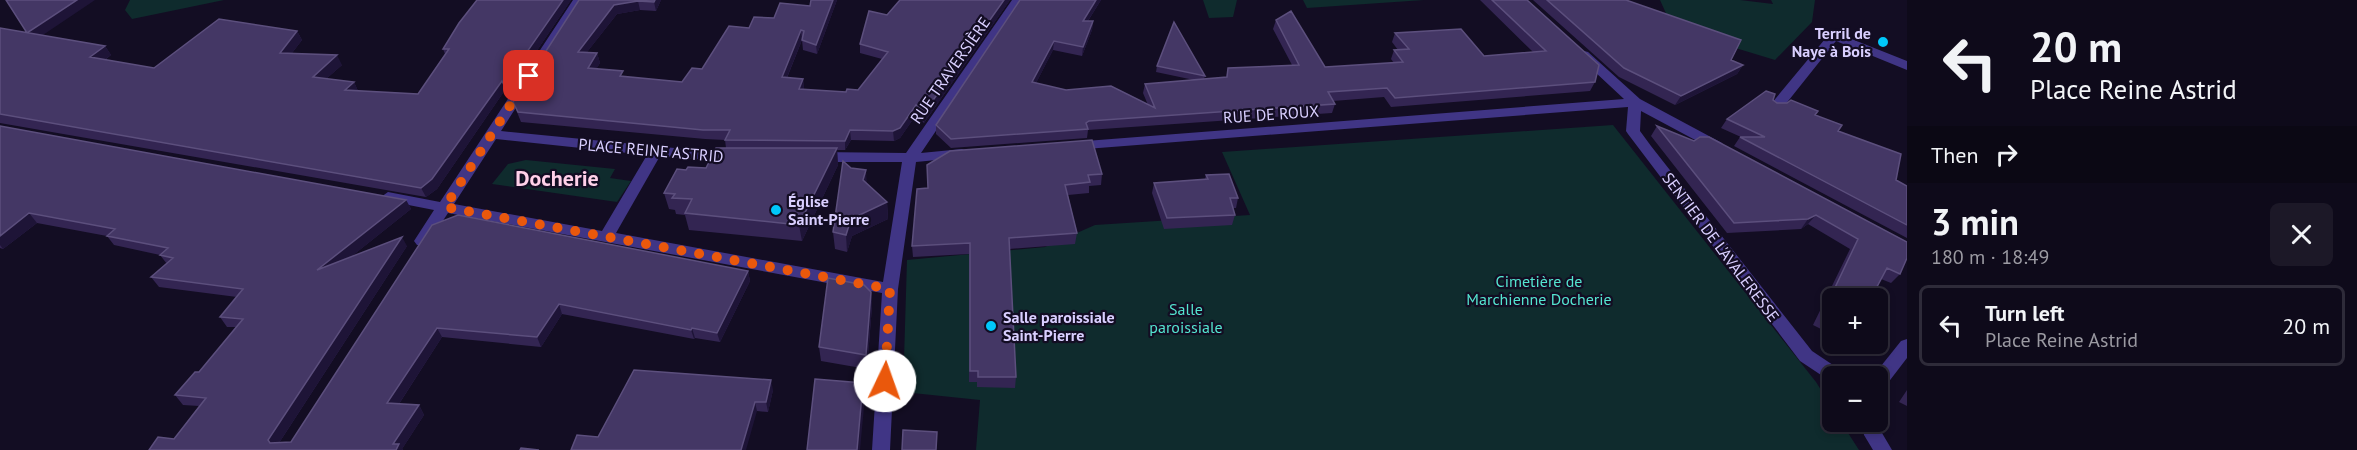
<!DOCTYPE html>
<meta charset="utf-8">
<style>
body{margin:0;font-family:"PT Sans",sans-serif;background:#1c1827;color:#f1f3f6;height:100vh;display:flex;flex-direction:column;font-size:22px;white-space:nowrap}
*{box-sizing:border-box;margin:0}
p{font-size:20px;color:#9b9aa2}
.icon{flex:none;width:33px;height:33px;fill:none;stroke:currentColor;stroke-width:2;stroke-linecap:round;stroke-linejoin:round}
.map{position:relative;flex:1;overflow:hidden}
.details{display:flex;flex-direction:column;background:#0e0a1a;width:450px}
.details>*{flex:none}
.banner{background:#0e0a1a;color:#f1f3f6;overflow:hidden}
.tools{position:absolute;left:1822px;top:288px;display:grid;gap:12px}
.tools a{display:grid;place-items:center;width:66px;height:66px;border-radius:9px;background:#0e0a1a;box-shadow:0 3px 9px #0003,0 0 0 2px #2e2b39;font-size:30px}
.pin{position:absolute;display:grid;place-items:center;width:51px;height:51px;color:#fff;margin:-26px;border-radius:12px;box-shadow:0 3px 9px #0006}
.me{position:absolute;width:66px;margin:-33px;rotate:3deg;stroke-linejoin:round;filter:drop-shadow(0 0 4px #0008)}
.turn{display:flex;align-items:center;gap:21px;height:126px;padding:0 24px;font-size:27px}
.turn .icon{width:78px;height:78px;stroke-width:2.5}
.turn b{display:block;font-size:42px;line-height:51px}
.then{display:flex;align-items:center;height:57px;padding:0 24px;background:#0003;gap:12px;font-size:22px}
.round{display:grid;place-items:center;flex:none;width:63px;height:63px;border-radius:9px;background:#1c1827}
.overview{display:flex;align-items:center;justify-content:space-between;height:102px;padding:0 24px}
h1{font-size:36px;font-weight:800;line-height:45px}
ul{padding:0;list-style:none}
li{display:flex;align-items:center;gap:18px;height:81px;margin:0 12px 9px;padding:0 12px;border:3px solid #2e2b39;border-radius:9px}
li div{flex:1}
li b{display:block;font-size:22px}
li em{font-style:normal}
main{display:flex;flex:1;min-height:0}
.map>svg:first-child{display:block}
.green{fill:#0f2b2d}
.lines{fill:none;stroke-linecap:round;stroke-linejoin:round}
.street{fill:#403585;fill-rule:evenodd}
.wall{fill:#332552}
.shaded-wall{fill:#1e1437}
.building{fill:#443765;stroke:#5c4f7d;stroke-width:1.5}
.route{stroke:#ea580c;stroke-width:10;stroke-dasharray:0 18}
.poi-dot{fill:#00c7fa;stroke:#130d23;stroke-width:2}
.labels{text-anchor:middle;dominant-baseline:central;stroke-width:4.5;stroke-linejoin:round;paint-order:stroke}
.poi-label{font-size:16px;font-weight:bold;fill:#d9cfff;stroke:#130d23;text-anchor:start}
.street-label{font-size:16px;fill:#d9cfff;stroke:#130d23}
.park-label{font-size:16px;fill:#54e5d0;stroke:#130d23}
.district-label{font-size:22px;font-weight:bold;fill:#ffd1e9;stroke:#130d23}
</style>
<main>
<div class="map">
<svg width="1907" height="450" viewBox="0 0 1907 450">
<rect width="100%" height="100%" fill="#130d23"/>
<!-- green -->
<path class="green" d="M130 0H224L132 19 125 10Z
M1203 0H1237L1233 17 1209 18Z
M1303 0H1424L1307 8Z
M1660 0H1740L1773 4 1771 0H1815L1812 22 1775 60 1673 29Z
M1613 125 1816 382 1833 409V422H1841L1859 450H976L980 400 903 392 907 260 1045 247 1095 225 1250 215 1222 152Z
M526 160 615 169 610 178 631 181 617 202 492 184 508 164Z"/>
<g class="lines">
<!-- street -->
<path class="street" d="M573 0H585L501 131 736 154 738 157 736 160 731 162 660 156 616 233 883 282 902 162H818L811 157 818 152 906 153 1012 0H1024L921 153 962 149 967 151 969 154 967 157 916 162 898 289 890 450H872L882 293 448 213 427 245H417L414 241 434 210 383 200 381 197 388 192 440 202ZM496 139 647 155 602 231 454 204Z
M1834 32 1907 61V70L1836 41 1781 110H1771L1769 107 1771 104 1830 33Z
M1584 51 1588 52 1640 99 1722 143 1724 146 1722 149H1712L1641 111 1640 131 1651 146 1812 351 1842 371 1844 376H1833V382L1830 381 1800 361 1628 134 1626 131 1628 107 1073 150 1066 146 1073 142 1624 99 1580 58 1578 55 1580 52Z
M1907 339V358L1884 388 1878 390V376H1873L1901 341Z
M1878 418 1882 433 1892 450H1873L1864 435 1862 422H1878Z"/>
</g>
<!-- wall -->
<path class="wall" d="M477 0H571L507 95 505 90 437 189 426 197 0 123V28L105 46 111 55 105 60 154 68 297 31 302 40 292 53 342 65 326 79 354 82 358 91 418 94 445 54 443 49Z
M579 0H661L656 11 640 10 617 14 587 52 597 53 600 63 596 69 624 77 682 82 702 69 749 28 774 18 810 6 811 0H837L817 54 803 50 802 40 787 78 803 79 804 90 846 92 858 90 882 59 860 53V44L887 15 900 0H1010L924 123 916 115 900 138 894 141 851 140 845 150H837L838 165 802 241 689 230 685 215 676 214 675 210 669 209 664 193 686 170 706 168 726 148 725 140 705 139 521 122 513 102Z
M1020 0H1101L1088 21H1093L1092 30 1082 56 1053 50 1036 83 1066 90 1148 105 1143 93 1145 84 1194 80 1156 72 1157 66 1205 76 1204 79 1226 78 1228 68 1292 65 1273 29 1276 20 1325 67 1394 63 1391 59 1394 50H1398L1392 42 1395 33 1484 56 1533 52 1480 0H1527L1595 82 1590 91 1391 107 1384 97 1333 101 1335 104 1332 113 1088 130 1087 138 951 148 936 134V125Z
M1533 0H1626L1731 60 1743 65 1737 74 1675 105 1619 77Z
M1773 100 1777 103 1815 115 1838 131 1896 180 1907 186V238L1734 146 1740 137H1741L1721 128 1727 119Z
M0 126 406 200 411 209 352 256 407 246 279 443 291 442 432 225 748 271 750 281 720 342 695 338 694 339 562 314 541 347 442 337 399 404 419 405 424 415 402 449 403 450H149L174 439 199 406 183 405 175 395 199 372 236 327H227L220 317 237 297 159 287 151 277 167 264 160 255 114 245 107 236 37 223 3 249 0 248Z
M1657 126 1694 141 1907 242 1900 274 1891 283 1881 279 1833 298V335L1813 325 1850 249 1808 224 1801 229 1727 233 1651 136Z
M1102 174 1101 185 1089 186V193L1068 195 1077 233 1075 244 1009 249 1016 377 1015 388 977 387V382H969V254L913 257 912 246 928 188Z
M1206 175 1238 198 1236 208H1233L1235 215 1232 225 1164 229 1152 193 1154 183 1205 179Z
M887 202 888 219 852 236 847 252 835 249 833 232Z
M871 292 872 306 867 369 821 361 819 347Z
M773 390 768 412 757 411 598 437Z
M1907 390V406L1899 402Z"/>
<!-- shaded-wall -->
<path class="shaded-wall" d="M77 0H95L34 41 27 33Z
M563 0H571L507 95 504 85Z
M655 0H661L656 11 654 2Z
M833 0H837L817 54 816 45Z
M1004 0H1010L924 123V113Z
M1096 0H1101L1082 30 1083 21Z
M638 1 640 10 617 14 580 61 578 52 614 5Z
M1093 21 1092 30 1082 56 1083 47Z
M801 30 802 40 783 87 782 77Z
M297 31 302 40 285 62 280 53Z
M1054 41 1053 50 1032 91V82Z
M105 46 111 55 96 66 90 57Z
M597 53 600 63 591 78 588 68Z
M337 55 342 65 318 86 313 77Z
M1743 65 1737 74 1675 105 1681 96Z
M803 79 804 89 800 99 799 89Z
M502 81 505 90 437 189 426 197 421 188Z
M354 82 358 91 345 90Z
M916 105V115L900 138 894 141 893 131Z
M850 130 851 140 845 150V141Z
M837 148 838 165 802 241 799 225Z
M866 170 867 186 863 180Z
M406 200 411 209 322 280 317 270Z
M887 202 888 219 852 236 847 252 846 235 851 219Z
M29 213 37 223 3 249 0 245V236Z
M1816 215 1808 224 1801 229 1808 219Z
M402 237 407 246 275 449 268 440Z
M748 271 750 281 720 342 717 333Z
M871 292 872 306 867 369 866 355Z
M559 304 562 314 541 347 537 337Z
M437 328 442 337 393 413 387 403Z
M692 328 695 338 694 339 691 330Z
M771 380 773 390 768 412 766 402Z
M863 383 865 396 860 450H857Z
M755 402 757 411 746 450H741Z
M419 405 424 415 402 449 403 450H396L393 444Z"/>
<!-- building -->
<path class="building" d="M6 0H77L27 33Z
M477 0H563L504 85 502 81 432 179 421 188 0 114V28L105 46 90 57 154 68 219 19 297 31 280 53 337 55 313 77 354 82 345 90 418 94 449 49H443L459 23Z
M579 0H655L654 2 638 1 614 5 578 52 597 53 588 68 623 71 620 76 682 82 692 68 702 69 729 26 749 28 754 17 774 18 780 3 810 6 811 0H833L816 45 802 40 804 31 801 30 782 77 803 79 799 89 846 92 847 89 858 90 888 52 860 44 869 11 887 15 900 0H1004L924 113 916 105 900 128 893 131 850 130 845 141 725 140 730 130H703L518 112 513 102Z
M1020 0H1096L1083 21H1093L1083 47 1054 41 1032 82 1066 90 1111 86 1155 108 1145 84 1227 77 1228 68 1299 65 1276 20 1291 11 1325 67 1403 62 1394 50 1409 49 1395 33 1461 29 1484 56 1546 51 1492 0H1527L1599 65 1595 82 1395 98 1387 88 1328 92 1335 104 1089 121 1086 123 1088 129 951 139 936 125Z
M1547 0H1626L1741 40 1731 60 1743 65 1681 96 1624 68Z
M1174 22 1205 76 1157 66Z
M1766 91 1775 94 1773 100 1777 103H1787L1791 100 1818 111 1815 115 1842 125 1838 131 1901 154 1896 180 1907 186V225L1740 137H1765L1727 119Z
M0 126 406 200 317 270 402 237 268 440 270 443 291 442 432 225 458 215 748 271 717 333 692 328 691 330 559 304 537 337 437 328 387 403 419 405 393 444H399L396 450H149L158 437 174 439 206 398 175 395 195 372H199L243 319 220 317 243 289 151 277 173 258 160 255 168 248 107 236 115 229 29 213 0 236Z
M1657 126 1694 141 1700 137H1709L1907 242V258L1900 274 1887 268 1871 298H1833V321L1822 315 1858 239 1816 215 1808 219 1734 223Z
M1092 140 1102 174 1088 175 1090 182 1065 185 1077 233 1009 238 1016 377H978V371H970V243L912 246 917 189 928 188 927 165 950 151Z
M716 148H837L799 225 685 213 692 199 672 198 675 194 664 193 677 169 686 170 688 167 706 168Z
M843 161 851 168 866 170 863 180 887 202 851 219 846 235 833 232Z
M1229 174 1238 198H1230L1235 215 1167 218 1154 183 1208 179 1206 175Z
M828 278 864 285 871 292 866 355 819 347Z
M634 370 771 380 766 402H755L741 450H571L577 435 598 437Z
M815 379 863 383 857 450H807Z
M903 430 937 432 936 450H902Z
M521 448 539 450H520Z"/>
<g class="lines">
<!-- route -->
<path class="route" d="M529 76 445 207 890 289 885 381"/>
</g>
<!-- markers -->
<g class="poi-dot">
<circle cx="1883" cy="42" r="6"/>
<circle cx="776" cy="210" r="6"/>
<circle cx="991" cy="326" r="6"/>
</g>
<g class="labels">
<!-- poi labels -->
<g class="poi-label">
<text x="1871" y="33" text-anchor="end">Terril de<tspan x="1871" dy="18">Naye à Bois</tspan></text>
<text x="788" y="201">Église<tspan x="788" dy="18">Saint-Pierre</tspan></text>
<text x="1003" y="317">Salle paroissiale<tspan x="1003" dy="18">Saint-Pierre</tspan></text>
</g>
<!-- street labels -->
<g class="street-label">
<text transform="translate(950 70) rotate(-55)">RUE TRAVERSIÈRE</text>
<text transform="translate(1271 114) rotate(-4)">RUE DE ROUX</text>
<text transform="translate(651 150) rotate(5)">PLACE REINE ASTRID</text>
<text transform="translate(1721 247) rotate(53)">SENTIER DE L'AVALERESSE</text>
</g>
<!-- park labels -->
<g class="park-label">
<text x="1539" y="281">Cimetière de<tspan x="1539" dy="18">Marchienne Docherie</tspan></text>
<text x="1186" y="309">Salle<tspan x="1186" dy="18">paroissiale</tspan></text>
</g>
<!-- district labels -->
<g class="district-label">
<text x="557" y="178">Docherie</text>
</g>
</g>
</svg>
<div class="tools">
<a>+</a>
<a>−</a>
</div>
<div class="pin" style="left:529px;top:76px;background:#d93025"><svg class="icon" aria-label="arrive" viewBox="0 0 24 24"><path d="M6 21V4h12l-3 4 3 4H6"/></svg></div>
<svg class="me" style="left:885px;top:381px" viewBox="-20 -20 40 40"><circle r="19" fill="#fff"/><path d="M0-13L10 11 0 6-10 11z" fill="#ea580c"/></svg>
</div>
<section class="details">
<div class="banner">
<div class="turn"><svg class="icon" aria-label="left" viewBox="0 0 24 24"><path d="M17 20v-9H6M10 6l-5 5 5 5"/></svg><div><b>20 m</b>Place Reine Astrid</div></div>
<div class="then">Then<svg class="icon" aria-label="right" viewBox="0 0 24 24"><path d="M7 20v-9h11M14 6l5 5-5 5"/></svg></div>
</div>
<div class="overview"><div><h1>3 min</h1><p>180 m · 18:49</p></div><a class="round"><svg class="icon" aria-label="close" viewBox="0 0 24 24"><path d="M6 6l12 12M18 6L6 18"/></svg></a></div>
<ul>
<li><svg class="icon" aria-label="left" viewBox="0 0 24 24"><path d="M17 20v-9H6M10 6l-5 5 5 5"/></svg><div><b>Turn left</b><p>Place Reine Astrid</p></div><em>20 m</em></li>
</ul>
</section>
</main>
